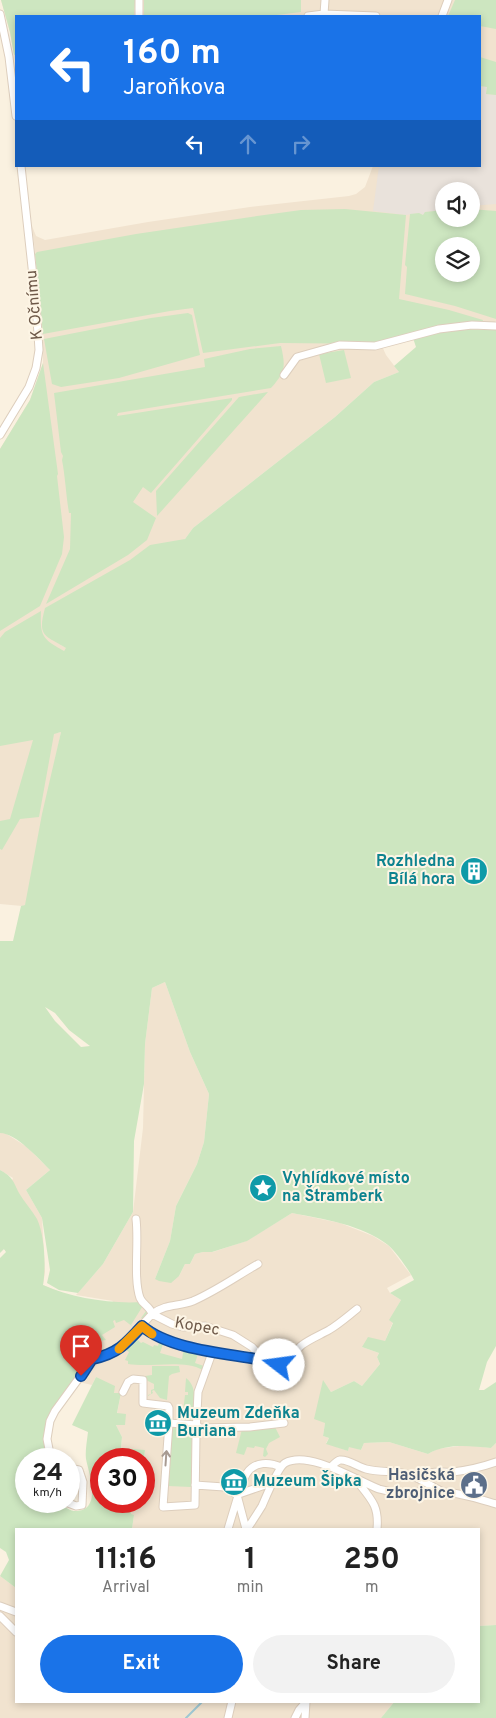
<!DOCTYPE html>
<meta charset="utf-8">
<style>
body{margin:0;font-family:Overpass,sans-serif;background:#f2f2f2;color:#222;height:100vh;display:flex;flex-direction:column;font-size:19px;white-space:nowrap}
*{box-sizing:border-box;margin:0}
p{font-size:16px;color:#767676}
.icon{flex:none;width:28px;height:28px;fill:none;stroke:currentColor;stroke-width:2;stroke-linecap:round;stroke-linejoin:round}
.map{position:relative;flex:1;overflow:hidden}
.panel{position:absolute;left:15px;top:1528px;width:465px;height:175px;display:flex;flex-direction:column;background:#fff;border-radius:0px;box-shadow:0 2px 8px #0003}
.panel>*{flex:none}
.top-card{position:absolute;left:15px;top:15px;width:466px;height:152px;border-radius:0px;box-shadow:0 2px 8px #0003;background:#1a73e8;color:#fff;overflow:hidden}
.controls{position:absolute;left:435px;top:182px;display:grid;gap:10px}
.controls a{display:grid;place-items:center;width:45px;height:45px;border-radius:50%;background:#fff;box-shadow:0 2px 8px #0003;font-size:25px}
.speed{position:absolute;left:15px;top:1448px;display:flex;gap:10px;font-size:25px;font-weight:700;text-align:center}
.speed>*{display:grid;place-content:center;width:65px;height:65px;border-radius:50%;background:#fff;box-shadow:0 2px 8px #0003;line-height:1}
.speed small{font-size:12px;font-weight:400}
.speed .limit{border:8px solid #d22;background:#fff;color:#111}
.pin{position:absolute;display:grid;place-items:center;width:42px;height:42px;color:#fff;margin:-51px -21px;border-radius:50% 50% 50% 0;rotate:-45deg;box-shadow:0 0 5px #0007}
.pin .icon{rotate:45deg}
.me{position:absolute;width:55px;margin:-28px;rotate:285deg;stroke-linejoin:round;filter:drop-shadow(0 0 4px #0008)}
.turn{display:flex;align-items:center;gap:18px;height:105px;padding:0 25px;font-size:22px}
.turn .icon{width:65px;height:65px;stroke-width:2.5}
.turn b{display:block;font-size:35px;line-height:42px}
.lanes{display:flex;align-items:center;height:48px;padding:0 25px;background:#0003;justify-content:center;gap:25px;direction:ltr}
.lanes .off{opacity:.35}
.eta{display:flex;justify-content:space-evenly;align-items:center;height:85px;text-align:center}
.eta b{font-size:30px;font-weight:700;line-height:35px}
.cta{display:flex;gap:10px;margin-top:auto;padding:10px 25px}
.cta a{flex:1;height:58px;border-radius:30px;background:#1a73e8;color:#fff;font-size:20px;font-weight:700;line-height:58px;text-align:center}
.cta a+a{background:#f2f2f2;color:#222}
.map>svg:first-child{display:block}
.residential{fill:#f1e3cf;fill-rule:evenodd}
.industrial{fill:#e9e2db}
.green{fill:#cde6c0;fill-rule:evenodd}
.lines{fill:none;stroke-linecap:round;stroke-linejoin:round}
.stream{stroke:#9ec7d2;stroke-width:2}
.street-casing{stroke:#ddcebd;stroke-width:9}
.street{stroke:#fff;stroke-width:7}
.oneway{stroke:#a89b92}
.route-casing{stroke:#114b97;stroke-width:12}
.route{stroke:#1a73e8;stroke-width:9}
.slow{stroke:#f59e0b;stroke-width:9}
.labels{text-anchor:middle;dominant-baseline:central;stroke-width:4;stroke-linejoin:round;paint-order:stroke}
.street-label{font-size:16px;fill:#6e5949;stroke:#fdf5e5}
.culture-label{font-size:16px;font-weight:bold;fill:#0d838f;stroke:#fdf5e5;text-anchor:start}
.service-label{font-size:16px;font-weight:bold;fill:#4e5e75;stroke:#fdf5e5;text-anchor:end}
</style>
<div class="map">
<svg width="496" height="1718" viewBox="0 0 496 1718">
<rect width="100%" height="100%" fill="#faf1e0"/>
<!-- residential -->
<path class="residential" d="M1 0H496V321L493 324 381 344 386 355 399 372 374 382 335 417 193 528 185 539 61 645 67 648 64 651 57 733 61 732 53 771 94 896 22 906 0 904V449L30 400 43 363V334L40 293 32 226 36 236 45 240 148 222 250 207 349 196 356 194 365 187 373 166H480V16H16V66L10 32ZM444 191H471V219H444ZM444 246H471V274H444Z
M165 982 190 1052 209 1094 204 1142 197 1164 176 1206 170 1241 155 1279 179 1276 185 1264H190L195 1254 203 1252H213L246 1241 292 1213 340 1223 373 1236 389 1246 411 1275 387 1288 390 1293 401 1300 390 1320 393 1322 385 1341 362 1347 379 1353 377 1357 380 1364 362 1386 354 1381 331 1392 323 1381 325 1423 323 1436 329 1438 326 1443 348 1451 349 1446 361 1450 364 1443 389 1442 428 1454 437 1449 467 1445 491 1448 496 1443V1625L479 1626V1529H132L134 1515H131V1501H144L145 1450 121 1449 122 1437 116 1425 126 1414H117L121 1393H114L96 1377 92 1385 79 1382 75 1368 81 1353 113 1301 76 1295 103 1264 133 1212 143 1128 145 1044 152 988Z
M0 1133H5L27 1147 50 1170 26 1190 42 1218 45 1272 43 1285 60 1292 28 1324 23 1269 0 1245V1211L13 1178 0 1170Z
M0 1576 16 1588V1701H395L381 1718H0Z"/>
<!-- industrial -->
<path class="industrial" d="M480 86 487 87 486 94 496 95V204L471 206V191H444V210L425 212 423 215 419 213 406 215 373 211 379 166H480Z"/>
<!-- green -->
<path class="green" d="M1 0H135L134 16H16V54L14 55 10 32Z
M144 0H301V12L269 16H144Z
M455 0H496V29L480 26V16H448Z
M480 57 496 62V95L486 94 487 87 480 86Z
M345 209 406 215 399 299 449 310 483 320 482 323 380 344 280 343 203 353 193 308 170 311 43 334 35 254 37 252 136 234 257 216 301 210Z
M471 209 496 211V319L455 306 405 294 407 267 405 265 410 214 419 213 423 215 425 212 444 210V219H471ZM444 246H471V274H444Z
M188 313 192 315 200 355 119 378 61 387 52 384 44 339 151 318Z
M465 329 496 330V1346L487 1362 479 1390H484L496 1382V1443L491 1448C469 1446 447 1443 428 1454L389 1442 364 1443 361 1450 349 1447 348 1451 326 1444 329 1438 323 1436 325 1423 314 1419 323 1380 331 1392 354 1381 362 1386 380 1364 377 1357 379 1353 362 1347 368 1337 385 1341 393 1323 389 1320 401 1300 390 1293 414 1280C409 1270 396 1252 388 1245 363 1225 323 1219 292 1213L247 1241 212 1252H203L195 1254 190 1264H185L179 1276 171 1283 159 1281 155 1279 170 1241 176 1206 197 1164 204 1142 209 1094 190 1052 165 982 152 988 145 1044 144 1084 134 1141 133 1212 103 1264 78 1293 59 1290 47 1283 50 1270 42 1218 26 1190 50 1170C39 1159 16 1133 0 1133V941H13L21 906 25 905 42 814 61 732 54 734 39 817 20 819 2 850 0 849V821L10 819 33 740 0 746V638L5 632 41 611C40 636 42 639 64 651L66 648C45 635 37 637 45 608L130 560 150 545 185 539 193 528 335 417 374 382 399 372 394 366 416 347 413 338 437 332ZM45 1007 55 1013 69 1030 90 1046 81 1047 55 1021Z
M281 346C286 368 285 372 271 388L118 413 117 416 232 398V400L151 493 143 487 133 502 156 518 147 540 128 555 46 604 70 549 71 513H69C66 495 65 475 62 460L63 456 61 452 54 393 205 367 204 359 250 349Z
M344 350 351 378 326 383 319 354Z
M43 363 58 474 57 476 64 537 62 554 40 606 0 631V449L30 400Z
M268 392 157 516 156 491 239 397Z
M0 1170C13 1177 13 1181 19 1193 24 1202 32 1210 37 1219 45 1236 46 1267 43 1285 72 1298 110 1304 142 1302L144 1304 131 1325 136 1329 143 1319 141 1318 149 1307 151 1312 138 1331 124 1320 116 1323 115 1320 113 1321 115 1327 102 1335 106 1340 93 1342 94 1348 91 1357 81 1353 75 1368 80 1375 52 1412 48 1459H26V1501C33 1501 52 1499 57 1502 64 1505 67 1510 74 1511 103 1512 89 1474 86 1459 85 1451 87 1441 88 1432L72 1425 96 1377 115 1386 114 1393H121L117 1413 126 1414 125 1425H116L122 1437 121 1448 145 1450 144 1460V1459H101V1501H131V1514L134 1515 132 1529H16V1588L0 1576 9 1560 6 1552 0 1548V1258L6 1252 4 1249 0 1253Z
M135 1337 141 1343 143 1342 153 1347 154 1345 158 1346 160 1339 164 1341 160 1353 182 1359 184 1347 199 1351 195 1363 204 1366 203 1370C182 1359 151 1368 128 1364V1361L125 1360 129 1352 123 1348Z
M152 1366H179L180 1372 172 1374 169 1376 167 1400 160 1398 154 1390 152 1391 153 1393 148 1396V1395L151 1394V1390L154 1389V1384L144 1379 145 1376 152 1375Z
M186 1378C198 1387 194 1404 193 1418L185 1422 182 1420 185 1395H188V1392H185Z
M174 1426C183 1427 187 1428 192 1436L191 1487 168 1486 172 1429Z
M275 1427 280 1437 269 1443 266 1449 268 1454 265 1457 263 1456 264 1448 255 1446 254 1448 247 1447 244 1455 236 1453 242 1429Z
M496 1625V1718H381L395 1701H479V1626Z"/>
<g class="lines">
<!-- stream -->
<path class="stream" d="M186 1718 203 1701"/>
<!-- street casing -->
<g class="street-casing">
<path id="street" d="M0 14 9 57 16 116
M324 14 325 0
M139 16V0
M308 16 324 14 376 16
M442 16 448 0
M284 375 297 357 329 348 340 345 375 346 439 329 472 325 496 326
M0 435 29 387 36 368 39 350 36 304 21 166
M258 1264C237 1276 216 1291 193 1301 178 1307 167 1303 152 1314L172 1324 183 1327 205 1326 233 1335 252 1347 265 1361
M142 1326C171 1351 223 1353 259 1360 268 1361 275 1368 284 1364 292 1361 295 1350 302 1345 310 1339 320 1335 329 1330 339 1324 348 1316 357 1309
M212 1353 198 1392 196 1435 195 1505 163 1507 169 1423 197 1425 199 1428 250 1427 284 1423
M123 1392 128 1382 133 1379 143 1380V1403L168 1406 169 1408V1423
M51 1459 47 1439 50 1421 55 1411 93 1359 114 1353 123 1346 152 1314C150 1306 143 1305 140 1298 133 1278 139 1242 136 1219
M331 1467C333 1465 336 1461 340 1460 348 1459 358 1467 366 1469 386 1474 398 1468 419 1479 432 1469 438 1473 453 1472 468 1470 482 1467 496 1462
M419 1479 441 1491
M361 1481 360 1485C373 1501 379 1508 377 1529
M195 1485 224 1487 237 1495
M241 1493C243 1487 243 1478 247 1473 255 1461 270 1462 281 1467
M239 1494 274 1482
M237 1495 246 1529
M63 1501 76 1506 82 1505 83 1482 79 1470 69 1468
M228 1529 237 1499
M247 1529C252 1522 257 1514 262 1506 266 1497 278 1467 285 1463 309 1450 356 1480 379 1489 401 1496 422 1490 444 1492 461 1493 479 1499 496 1504
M0 1606 16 1612
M0 1616 16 1632
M228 1718 232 1701
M295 1718 299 1710 306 1702
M305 1718 306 1702"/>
</g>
<!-- street -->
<use href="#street" class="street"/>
</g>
<!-- one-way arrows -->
<defs><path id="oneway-shaft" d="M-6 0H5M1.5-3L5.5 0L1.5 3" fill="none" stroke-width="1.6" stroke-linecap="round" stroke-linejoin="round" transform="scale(1.25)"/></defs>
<use class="oneway" href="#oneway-shaft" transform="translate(166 1458) rotate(-86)"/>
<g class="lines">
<!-- route casing -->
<g class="route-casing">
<path id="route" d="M81 1376 92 1359C117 1354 126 1344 142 1326 169 1349 222 1353 256 1359 264 1361 271 1366 279 1365"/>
</g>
<!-- route -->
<use href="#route" class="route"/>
<!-- slow -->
<path class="slow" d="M119 1349 142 1326 152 1334"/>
</g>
<!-- icons -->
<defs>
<g id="building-disc" transform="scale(1.4375)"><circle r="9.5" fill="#0f9aa8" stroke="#fdf5e5"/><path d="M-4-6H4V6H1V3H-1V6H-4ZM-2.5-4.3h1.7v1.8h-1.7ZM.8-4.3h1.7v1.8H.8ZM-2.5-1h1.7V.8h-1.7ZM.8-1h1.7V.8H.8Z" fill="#fff"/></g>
<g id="sight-disc" transform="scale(1.4375)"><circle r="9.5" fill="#0f9aa8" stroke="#fdf5e5"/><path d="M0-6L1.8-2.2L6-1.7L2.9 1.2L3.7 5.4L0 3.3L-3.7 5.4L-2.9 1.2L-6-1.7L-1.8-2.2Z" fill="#fff"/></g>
<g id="museum-disc" transform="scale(1.4375)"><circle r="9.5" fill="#0f9aa8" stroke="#fdf5e5"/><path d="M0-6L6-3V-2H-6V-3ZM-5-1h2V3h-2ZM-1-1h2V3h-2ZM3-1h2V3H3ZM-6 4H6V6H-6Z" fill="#fff"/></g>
<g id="civic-disc" transform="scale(1.4375)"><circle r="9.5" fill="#5c6f8a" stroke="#fdf5e5"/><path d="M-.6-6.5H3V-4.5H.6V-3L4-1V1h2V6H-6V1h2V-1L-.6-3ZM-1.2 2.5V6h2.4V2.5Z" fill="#fff"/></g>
</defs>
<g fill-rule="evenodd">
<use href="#building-disc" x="474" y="871"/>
<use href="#sight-disc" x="263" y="1188"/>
<use href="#museum-disc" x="158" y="1423"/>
<use href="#museum-disc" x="234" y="1482"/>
<use href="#civic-disc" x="474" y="1485"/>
</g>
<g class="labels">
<!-- street labels -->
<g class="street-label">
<text transform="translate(35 305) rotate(-95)">K Očnímu</text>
<text transform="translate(197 1327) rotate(10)">Kopec</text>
</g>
<!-- culture labels -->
<g class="culture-label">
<text x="455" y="862" text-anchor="end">Rozhledna<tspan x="455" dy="18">Bílá hora</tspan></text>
<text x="282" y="1179">Vyhlídkové místo<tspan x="282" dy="18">na Štramberk</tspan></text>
<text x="177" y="1414">Muzeum Zdeňka<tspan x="177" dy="18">Buriana</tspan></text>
<text x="253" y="1482">Muzeum Šipka</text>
</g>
<!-- service labels -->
<g class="service-label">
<text x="455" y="1476">Hasičská<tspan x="455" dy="18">zbrojnice</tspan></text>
</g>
</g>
</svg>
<div class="controls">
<a><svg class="icon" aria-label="sound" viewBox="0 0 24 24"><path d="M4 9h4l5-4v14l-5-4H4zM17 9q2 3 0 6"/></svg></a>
<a><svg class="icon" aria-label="layers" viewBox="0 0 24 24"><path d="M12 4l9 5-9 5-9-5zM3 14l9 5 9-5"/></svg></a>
</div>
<div class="speed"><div>24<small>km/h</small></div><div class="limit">30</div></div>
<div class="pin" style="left:81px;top:1376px;background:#d93025"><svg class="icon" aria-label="arrive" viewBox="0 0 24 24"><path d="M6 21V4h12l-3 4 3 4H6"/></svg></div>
<svg class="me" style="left:279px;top:1365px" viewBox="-20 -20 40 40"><circle r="19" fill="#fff"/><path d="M0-13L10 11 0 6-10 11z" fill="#1a73e8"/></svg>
<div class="top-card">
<div class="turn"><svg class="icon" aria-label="left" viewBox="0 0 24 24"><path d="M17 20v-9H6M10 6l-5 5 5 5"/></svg><div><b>160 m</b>Jaroňkova</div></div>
<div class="lanes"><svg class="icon" aria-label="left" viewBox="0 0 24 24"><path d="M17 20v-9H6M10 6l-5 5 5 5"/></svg><svg class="icon off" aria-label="ahead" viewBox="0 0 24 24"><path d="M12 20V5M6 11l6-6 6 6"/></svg><svg class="icon off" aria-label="right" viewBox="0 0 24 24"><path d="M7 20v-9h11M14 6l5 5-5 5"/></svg></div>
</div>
<section class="panel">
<div class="eta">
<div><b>11:16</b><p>Arrival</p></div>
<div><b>1</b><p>min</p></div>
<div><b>250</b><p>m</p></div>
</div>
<div class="cta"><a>Exit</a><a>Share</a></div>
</section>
</div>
